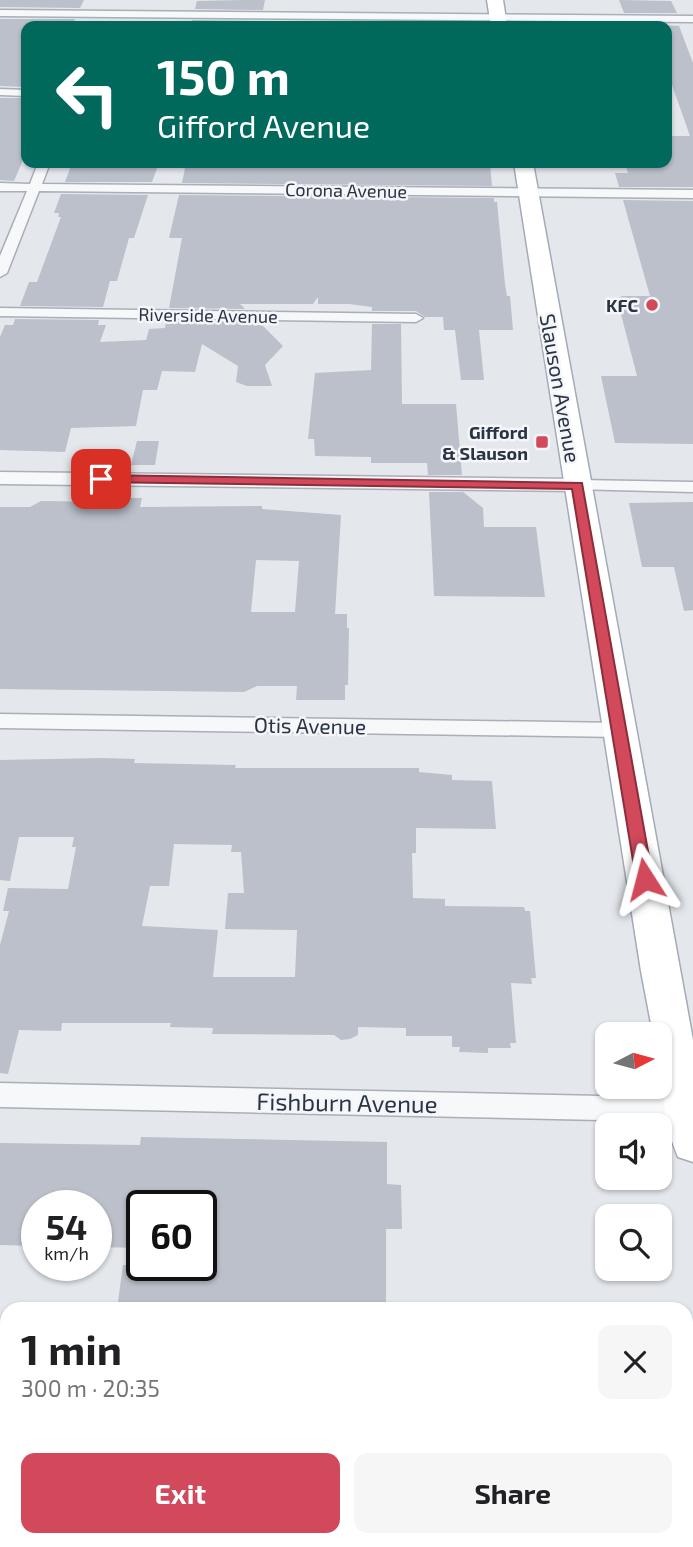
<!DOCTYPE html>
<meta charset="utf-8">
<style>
body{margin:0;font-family:"Exo 2",sans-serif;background:#f6f6f6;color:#202124;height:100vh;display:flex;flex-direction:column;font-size:26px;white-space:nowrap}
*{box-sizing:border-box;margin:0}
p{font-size:23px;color:#757577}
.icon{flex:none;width:38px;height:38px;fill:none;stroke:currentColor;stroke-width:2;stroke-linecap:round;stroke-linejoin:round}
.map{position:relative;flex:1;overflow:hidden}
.side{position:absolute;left:0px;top:1302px;width:693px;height:245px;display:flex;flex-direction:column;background:#fff;border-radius:21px 21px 0 0;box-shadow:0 2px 5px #0004}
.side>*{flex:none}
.top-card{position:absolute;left:21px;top:21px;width:651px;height:147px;border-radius:14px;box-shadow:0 2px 5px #0004;background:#00695c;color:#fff;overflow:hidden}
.needle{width:46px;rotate:84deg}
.controls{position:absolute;left:595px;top:1022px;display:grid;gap:14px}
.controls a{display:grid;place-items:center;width:77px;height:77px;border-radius:14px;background:#fff;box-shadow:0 2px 5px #0004;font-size:35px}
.speed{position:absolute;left:21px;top:1190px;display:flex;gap:14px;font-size:35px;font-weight:700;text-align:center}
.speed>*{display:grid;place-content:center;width:91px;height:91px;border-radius:50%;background:#fff;box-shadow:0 2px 5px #0004;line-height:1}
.speed small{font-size:18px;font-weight:400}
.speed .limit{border:4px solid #111;border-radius:10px;background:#fff;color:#111}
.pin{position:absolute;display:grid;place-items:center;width:60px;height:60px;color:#fff;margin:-30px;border-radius:14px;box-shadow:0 4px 10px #0006}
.me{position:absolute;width:77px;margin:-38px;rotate:351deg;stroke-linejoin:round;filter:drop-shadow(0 0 5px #0008)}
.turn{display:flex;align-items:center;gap:24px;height:147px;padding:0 21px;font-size:32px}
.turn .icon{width:91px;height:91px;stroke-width:2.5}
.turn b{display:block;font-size:49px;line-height:60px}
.round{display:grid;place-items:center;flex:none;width:74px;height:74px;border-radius:14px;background:#f6f6f6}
.head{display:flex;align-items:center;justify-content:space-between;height:119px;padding:0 21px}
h1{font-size:42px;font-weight:700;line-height:52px}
.cta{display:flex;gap:14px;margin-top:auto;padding:14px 21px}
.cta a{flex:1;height:80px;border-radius:14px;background:#d1495b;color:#fff;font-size:28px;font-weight:700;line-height:80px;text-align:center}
.cta a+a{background:#f6f6f6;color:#202124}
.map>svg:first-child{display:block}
.building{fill:#bbc0ca;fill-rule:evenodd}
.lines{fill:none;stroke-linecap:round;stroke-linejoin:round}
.minor-casing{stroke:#a9aeb7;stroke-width:3}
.tertiary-casing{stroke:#a9aeb7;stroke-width:3}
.primary-casing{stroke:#a3abb8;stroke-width:3}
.minor{fill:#f7f8fa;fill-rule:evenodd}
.tertiary{fill:#f7f8fa;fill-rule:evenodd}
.primary{fill:#fff;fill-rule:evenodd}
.route{fill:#d1495b;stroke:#882f3b;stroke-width:2}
.poi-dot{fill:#d1495b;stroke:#f4f6f9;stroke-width:2.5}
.labels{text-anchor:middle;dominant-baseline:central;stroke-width:5;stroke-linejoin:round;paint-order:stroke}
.far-street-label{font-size:18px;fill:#2b3445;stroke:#f4f6f9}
.far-poi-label{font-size:18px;font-weight:bold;fill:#2b3445;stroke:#f4f6f9;text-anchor:end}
.street-label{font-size:21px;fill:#2b3445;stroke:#f4f6f9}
.near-street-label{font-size:24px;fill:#2b3445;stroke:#f4f6f9}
</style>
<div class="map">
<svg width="693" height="1547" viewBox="0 0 693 1547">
<rect width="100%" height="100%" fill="#e4e7ec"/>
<!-- building -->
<path class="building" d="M0 0H84L80 8 0 7Z
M243 0H265L263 10 195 9 197 1Z
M619 0 671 1 677 13H624Z
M0 19H75L72 26H26V87L0 86Z
M192 20 262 21 261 26H191Z
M627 24 683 26H679L693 63V136H691H693V187H619L615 173H628L626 167H631L629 163H670L667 136H690L667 71V26H628Z
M0 98H26V153L14 181 0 180Z
M72 163H159L152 182H65Z
M186 163 443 166V163H490L492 186 182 183Z
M61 194 148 195 134 238H129L117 281H110L103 307 20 306 29 282H37L61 217H58L59 213H54Z
M179 195 494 198V202H497L505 284 507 296H510L513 330H479L484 380H461L455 330H444L443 317H425L416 311H372V307L349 304H318V297L313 304H240L245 309 169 308 182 238H169Z
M623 200 693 201V444L615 443 601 376H637L617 299 622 296H650Z
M15 319 99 320 98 325H106L100 342 146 340 149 329 165 328 166 321 259 322 283 346 265 365 272 386H247L236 382 238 366 202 344 195 372 162 371 157 390H143L136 426 71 428 65 452 0 450V337L5 325H13Z
M372 324H401L402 404H456L462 475H428L427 463H371V457L315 456 314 439H308L315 373 371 370Z
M137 441H159L155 465H131Z
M429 492H463L483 508 484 527H536L545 597 434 596Z
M112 498H142L140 507 262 506V509L341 515 335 614H347V628H349L348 685H345V700H296L297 686H257L244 692 0 689V507H30L41 501 108 502ZM256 560 299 561 295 612H251Z
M693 502V610L684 611 674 567H642L629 503Z
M103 758 135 759 134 763 236 765 235 768H419V772L452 775V780L492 781 496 829 416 828V853H412L413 898 445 899V906L524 907 525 911H530L536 978H531L532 984 511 983 516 1043H510L511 1048H488V1053L459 1052 460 1047H452V1036H406V1028L358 1027V1035L350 1039 341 1040 334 1035 212 1034 213 1028 170 1027 171 1023H62L61 1031 19 1030 8 1074 0 1073V945L9 911H3L8 888 68 889 76 847H72L74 837H19L10 881 0 880V760ZM174 844 232 845 231 852H241L244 893H228L225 929 297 930 295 977H213L218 930 142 926 150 886H169Z
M141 1137 387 1142V1184L401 1185 402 1229H386V1309H117L123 1265H201V1206H142V1248L96 1247V1206H37V1246L0 1245V1143L140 1145Z"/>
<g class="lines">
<!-- minor casing -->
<g class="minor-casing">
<path id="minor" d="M0 10 693 16V22L0 16Z
M0 89 26 90V96L0 95Z
M38 163H50L42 184 693 190V198L39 191 7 273 0 277V256L27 191H0V183L30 184Z
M0 308 416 314 423 318 416 322 0 316Z
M578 480 693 482V492L572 489 570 485 572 481Z
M0 714 621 723 628 725 631 730 628 735 621 737 0 728Z
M0 1083 693 1098V1122L0 1107Z"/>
</g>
<!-- tertiary casing -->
<g class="tertiary-casing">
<path id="tertiary" d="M0 472 578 479 585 481 589 485 585 489 578 491 0 484Z"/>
</g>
<!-- primary casing -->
<g class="primary-casing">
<path id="primary" d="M487 0H503L507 26H491Z
M514 163H533L693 1040V1162L678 1157C662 1120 660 1074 660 1034H653L641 971Z"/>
</g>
<!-- minor -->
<use href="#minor" class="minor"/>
<!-- tertiary -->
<use href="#tertiary" class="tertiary"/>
<!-- primary -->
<use href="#primary" class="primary"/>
</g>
<!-- route -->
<path class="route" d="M101 475 582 483 653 879 651 884H639L636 879 572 489 96 482V476Z"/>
<!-- markers -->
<g class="poi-dot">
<circle cx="652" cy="305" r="7"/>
<rect x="535" y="435" width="14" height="14" rx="3.5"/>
</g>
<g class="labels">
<!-- far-street labels -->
<g class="far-street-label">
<text transform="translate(346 190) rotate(1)">Corona Avenue</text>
<text transform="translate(208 315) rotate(1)">Riverside Avenue</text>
</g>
<!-- far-poi labels -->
<g class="far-poi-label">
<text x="638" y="305">KFC</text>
<text x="528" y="432">Gifford<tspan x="528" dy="21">&amp; Slauson</tspan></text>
</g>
<!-- street labels -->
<g class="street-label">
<text transform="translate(561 388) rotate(80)">Slauson Avenue</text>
<text transform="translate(310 725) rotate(1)">Otis Avenue</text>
</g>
<!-- near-street labels -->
<g class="near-street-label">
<text transform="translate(347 1102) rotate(1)">Fishburn Avenue</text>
</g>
</g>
</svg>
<div class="controls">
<a><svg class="needle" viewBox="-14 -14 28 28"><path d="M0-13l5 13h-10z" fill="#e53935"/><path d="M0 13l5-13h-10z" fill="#757577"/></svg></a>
<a><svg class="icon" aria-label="sound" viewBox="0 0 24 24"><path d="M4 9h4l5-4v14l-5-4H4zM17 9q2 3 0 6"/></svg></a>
<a><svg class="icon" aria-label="search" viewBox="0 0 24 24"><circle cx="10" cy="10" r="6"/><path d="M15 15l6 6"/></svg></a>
</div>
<div class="speed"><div>54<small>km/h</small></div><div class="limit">60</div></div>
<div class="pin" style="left:101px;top:479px;background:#d93025"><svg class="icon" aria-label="arrive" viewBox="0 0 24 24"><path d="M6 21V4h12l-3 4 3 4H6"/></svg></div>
<svg class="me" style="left:645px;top:879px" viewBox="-20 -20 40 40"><path d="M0-17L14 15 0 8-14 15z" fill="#d1495b" stroke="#fff" stroke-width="4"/></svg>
<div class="top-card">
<div class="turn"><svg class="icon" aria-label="left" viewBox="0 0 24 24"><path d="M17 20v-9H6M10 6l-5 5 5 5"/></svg><div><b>150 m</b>Gifford Avenue</div></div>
</div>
<section class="side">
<div class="head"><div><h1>1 min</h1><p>300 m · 20:35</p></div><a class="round"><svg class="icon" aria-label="close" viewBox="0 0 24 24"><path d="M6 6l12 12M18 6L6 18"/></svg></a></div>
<div class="cta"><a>Exit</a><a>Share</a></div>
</section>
</div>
